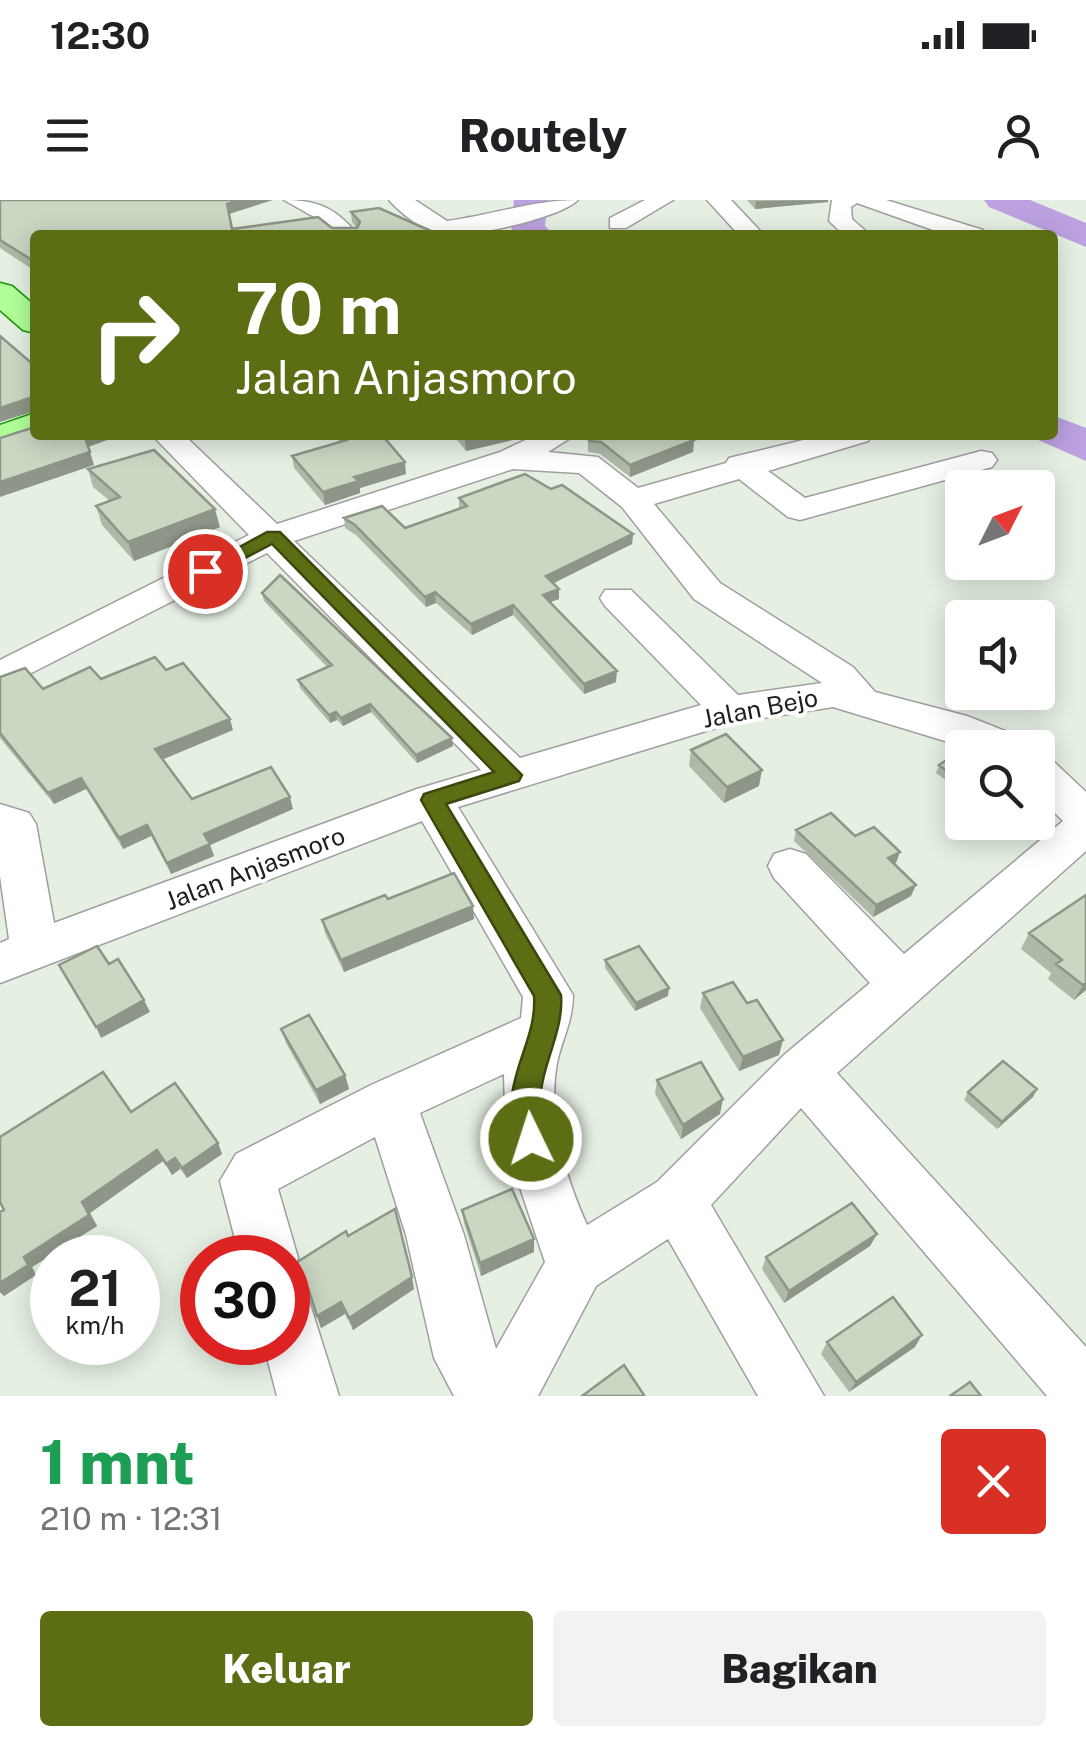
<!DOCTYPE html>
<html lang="id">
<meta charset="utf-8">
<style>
body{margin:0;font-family:"Public Sans",sans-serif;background:#f2f2f2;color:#202124;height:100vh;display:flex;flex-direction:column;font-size:38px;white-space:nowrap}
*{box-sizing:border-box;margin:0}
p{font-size:32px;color:#757577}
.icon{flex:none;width:55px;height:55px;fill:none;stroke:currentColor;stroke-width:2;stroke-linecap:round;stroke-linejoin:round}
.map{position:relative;height:1196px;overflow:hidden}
.panel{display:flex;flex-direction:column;background:#fff;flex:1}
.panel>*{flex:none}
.guide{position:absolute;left:30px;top:30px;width:1028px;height:210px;border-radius:10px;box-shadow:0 5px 25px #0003;background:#5b6e14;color:#fff;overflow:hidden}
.needle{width:65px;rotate:48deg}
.tools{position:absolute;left:945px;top:270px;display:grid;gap:20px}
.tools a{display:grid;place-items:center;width:110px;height:110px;border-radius:10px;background:#fff;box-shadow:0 5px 25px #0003;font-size:50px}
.speed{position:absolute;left:30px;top:1035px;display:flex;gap:20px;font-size:50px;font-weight:700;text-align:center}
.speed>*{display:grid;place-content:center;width:130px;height:130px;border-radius:50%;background:#fff;box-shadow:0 5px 25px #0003;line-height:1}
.speed small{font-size:25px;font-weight:400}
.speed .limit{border:15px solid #d22;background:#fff;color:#111}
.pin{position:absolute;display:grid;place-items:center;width:85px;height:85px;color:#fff;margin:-42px;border:5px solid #fff;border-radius:50%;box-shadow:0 2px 10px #0007}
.me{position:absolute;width:110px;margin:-55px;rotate:356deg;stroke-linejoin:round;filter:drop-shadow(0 0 8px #0008)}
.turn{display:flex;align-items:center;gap:35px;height:210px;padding:0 40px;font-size:45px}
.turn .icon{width:130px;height:130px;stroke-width:2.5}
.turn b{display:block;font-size:70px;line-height:85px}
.round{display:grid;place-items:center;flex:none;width:105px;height:105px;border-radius:10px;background:#f2f2f2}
.overview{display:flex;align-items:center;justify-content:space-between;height:170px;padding:0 40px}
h1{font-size:60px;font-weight:800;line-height:75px;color:#1e9e55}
.primary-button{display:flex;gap:20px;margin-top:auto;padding:20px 40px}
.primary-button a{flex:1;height:115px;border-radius:10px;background:#5b6e14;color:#fff;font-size:40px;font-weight:800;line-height:115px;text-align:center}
.primary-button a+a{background:#f2f2f2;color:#202124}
.status{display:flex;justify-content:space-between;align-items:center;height:70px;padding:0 50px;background:#fff;direction:ltr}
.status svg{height:28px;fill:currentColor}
header{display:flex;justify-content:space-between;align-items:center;height:130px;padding:0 40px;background:#fff;font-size:45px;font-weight:800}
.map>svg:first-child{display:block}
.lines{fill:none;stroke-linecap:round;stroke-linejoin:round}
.river{fill:#bca1e0;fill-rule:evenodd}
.minor-casing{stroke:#9f9f9f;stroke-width:3}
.primary-casing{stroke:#149800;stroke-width:3}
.minor{fill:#fff;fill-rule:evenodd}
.primary{fill:#b1ff99;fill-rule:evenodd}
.wall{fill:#aeb9a8}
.shaded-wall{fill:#8d9688}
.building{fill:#cad7c3;stroke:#8d9688;stroke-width:2.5}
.route{fill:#5b6e14;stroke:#3b480d;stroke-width:2.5}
.labels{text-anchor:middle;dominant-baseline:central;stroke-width:8;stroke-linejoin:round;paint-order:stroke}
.street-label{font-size:25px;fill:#1e1e1e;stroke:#fff}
</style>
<div class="status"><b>12:30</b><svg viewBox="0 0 49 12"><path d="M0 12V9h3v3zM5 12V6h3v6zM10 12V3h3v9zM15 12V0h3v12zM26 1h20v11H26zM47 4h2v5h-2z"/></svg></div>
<header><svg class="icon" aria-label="menu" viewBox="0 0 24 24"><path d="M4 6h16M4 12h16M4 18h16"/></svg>Routely<svg class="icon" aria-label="person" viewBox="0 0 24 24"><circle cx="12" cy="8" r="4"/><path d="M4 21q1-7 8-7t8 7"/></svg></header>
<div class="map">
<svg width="1086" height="1196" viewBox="0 0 1086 1196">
<rect width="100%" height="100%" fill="#e5f0e3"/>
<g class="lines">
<!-- river -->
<path class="river" d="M514 0H548L545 26 554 35H511Z
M984 0H1030L1086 23V47L989 7Z
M1052 215 1086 228V261L1036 239 1033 235H1052Z"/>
<!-- minor casing -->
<g class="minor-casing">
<path id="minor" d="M284 0C318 0 336 8 358 35H333L316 18Z
M389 0H415L447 21C491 15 534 0 578 0 559 19 462 39 440 35 425 32 399 12 389 0Z
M645 0H673L626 28H610V18Z
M707 0H731L764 35H739Z
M832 0H886L983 30 987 35H947L857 3 851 7 852 19 870 35H844L829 21Z
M152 235H184L277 324 500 252 536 235H575L548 252 598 257 638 288 726 263 729 258 824 235H872L868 241 768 271 805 298 981 251 992 253 997 260 992 267 800 320 788 317 739 279 654 304 720 383 853 467 875 492 967 516 1023 538 1029 548H968L833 507 732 523 458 607 573 795C573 821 562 839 557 863 547 917 565 976 587 1025L657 982 784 855 870 783 774 678 768 666 774 654 790 649 806 654 904 754 1063 621 1038 596V557L1053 561 1086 592V651L837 873 1086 1147V1196H1047L801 908 711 1005 824 1196H758L668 1039 596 1086 538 1196H454L434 1158 406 1035 375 937 278 989 298 1058 290 1078 288 1058H240L220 981 236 954 371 885 521 818 523 797 422 621 0 783V743L9 739 0 676V604L29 613 36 624 54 723 417 589 481 570 267 353 0 489V460L249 335ZM513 269 579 273 622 307 694 399 822 483 738 495 631 390H605L600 398 605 406 701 505 520 558 294 341ZM504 874 506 946 545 1062 496 1149 464 1035 420 913Z
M288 1092 309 1101 339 1196H277L263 1142H288Z"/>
</g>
<!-- primary casing -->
<g class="primary-casing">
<path id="primary" d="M0 83 12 86 35 106V133L23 130 0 110Z
M35 213V235H44L0 250V225Z"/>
</g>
<!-- minor -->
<use href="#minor" class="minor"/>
<!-- primary -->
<use href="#primary" class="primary"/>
</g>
<!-- wall -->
<path class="wall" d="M0 0 229 14 232 29 357 28 352 22 351 12 440 35H35V71L0 48Z
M747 0H828V2L755 9Z
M333 235H400L386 239 406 274 360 288V293L325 305 294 268 292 256 340 242Z
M453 235H534L466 251Z
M694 240 693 252 630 277 600 254 588 252V241Z
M88 269 220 327 134 361 102 325 96 306 110 301 93 287Z
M459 298 633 334 632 344 553 383 559 389V399L550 402 616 482 584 494 513 415 472 435 436 403 426 407 356 335 345 328 344 318 405 328 459 308Z
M262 393 453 546 417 563 371 512 343 526 337 520 330 523 300 488 298 480 327 467 264 401Z
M166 470 233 530 163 559 192 599 293 609 210 645 214 656 171 674 151 636 123 649 86 589 54 604 0 538V477L43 489Z
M691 550 759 586 724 603 689 566Z
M962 550V590L961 591 936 573 939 565Z
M796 630 855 636 896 663 894 664 911 696 873 717 794 641Z
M1086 695V790L1074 800 1048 779 1051 773 1021 749 1029 733Z
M388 699 474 719 344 772 325 733 322 720Z
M605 760 668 796 635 811 605 768Z
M703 793 779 855 739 871 700 808Z
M281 829 345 875 349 889 320 904 286 843Z
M657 880 720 914 681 939 655 894Z
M968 892 1033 897 997 929 964 900Z
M131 912 218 943 222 954 187 978 180 969 172 975 163 961 90 1013 97 1026 32 1067 36 1075 4 1096 0 1092V1012Z
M462 1010 534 1039V1052L481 1076 464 1023Z
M877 1034 870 1046 784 1103 762 1069 766 1057Z
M348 1036 414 1089 353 1130 345 1114 321 1128 312 1099 298 1092 288 1068Z
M827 1142 915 1147 849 1192 821 1154Z"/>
<!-- shaded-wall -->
<path class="shaded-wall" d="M239 0H273L229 14 227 4Z
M828 0V2L755 9 756 1Z
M33 197 35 211 0 222V208Z
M84 235H121L88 247Z
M378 235H400L379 241Z
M482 235H534L466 251 465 239Z
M694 240 693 252 630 277V265Z
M90 252 94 265 0 297V282Z
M405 262 406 274 360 288V293L325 305 323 292 354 277Z
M215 309 220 327 134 361 128 342Z
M633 334 632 344 546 387V376Z
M559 389V399L543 405V395Z
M435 392 436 403 426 407 425 397Z
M513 405V415L472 435 471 424Z
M617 471 616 482 584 494V484Z
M370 504 371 512 343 526 341 518Z
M336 512 337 520 330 523 329 515Z
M230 519 233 530 159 561 155 549Z
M452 538 453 546 417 563 416 555Z
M762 570 759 586 724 603 727 587Z
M81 578 86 589 54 604 48 593Z
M290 597 293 609 210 645 214 656 171 674 167 663 204 634Z
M147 625 151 636 123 649 119 638Z
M900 652 896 663 884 669 888 658Z
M916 685 911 696 873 717 876 705Z
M473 706 474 719 344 772 341 760Z
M1086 783V790L1074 800 1083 785Z
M669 788 668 796 635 811 636 803Z
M144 800 150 812 101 838 96 827Z
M783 840 779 855 739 871 743 857Z
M345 875 349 889 320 904 316 890Z
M1037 889 1033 897 997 929 1002 922Z
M723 899 720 914 681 939 683 925Z
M218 943 222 954 187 978 182 968Z
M157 950 163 961 90 1013 97 1026 32 1067 36 1075 4 1096 0 1092V1083L24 1057 82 1002Z
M175 958 180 969 172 975 166 964Z
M877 1034 870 1046 784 1103 789 1091Z
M534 1039V1052L481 1076 480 1063Z
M412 1077 414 1089 353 1130 349 1118Z
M341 1102 345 1114 321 1128 317 1116Z
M922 1135 915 1147 849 1192 856 1182Z"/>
<!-- building -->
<path class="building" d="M0 0H239L227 4 232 29 318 17 332 28H357L360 22 351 12 379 8 440 35H35V62L0 40Z
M0 136 35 166V218L33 197 0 208Z
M35 227V235H84L90 252 0 282V238Z
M342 235H382L405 262 354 277 359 281 323 292 292 256 347 240Z
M462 235H482L465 239Z
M604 235H686L694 240 630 265 601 242 588 241Z
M154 250 215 309 128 342 96 306 120 297 88 269Z
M525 274 551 289 562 285 633 334 546 376 559 389 543 395 617 471 584 484 513 405 471 424 435 392 425 397 355 325 344 318 382 306 405 328 467 306 459 298Z
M280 375 452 538 416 555 370 504 341 518 336 512 329 515 298 480 332 465 262 393Z
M155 457 166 470 183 463 230 519 155 549 192 599 271 567 290 597 204 634 210 644 167 663 147 625 119 638 81 578 48 593 0 533V477L25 468 43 489 90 467 101 479Z
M726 534 762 570 727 587 691 550Z
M962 550V582L939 565Z
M831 613 855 636 874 627 900 652 888 658 916 685 876 705 796 630Z
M454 673 473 706 341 760 322 720 385 695 388 699Z
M1086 695V783L1083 785 1056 764 1062 760 1029 733Z
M97 746 109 764 118 759 144 800 96 827 59 765Z
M639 746 669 788 636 803 605 760Z
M733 782 747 803 757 800 783 840 743 857 703 793Z
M309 815 345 875 316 890 281 829Z
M1003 861 1037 889 1002 922 968 892Z
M701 862 723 899 683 925 657 880Z
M103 872 131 912 175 883 218 943 182 968 175 958 166 964 157 950 82 1002 89 1015 24 1057 28 1065 0 1083V1012L4 1010 0 1002V937Z
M512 989 534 1039 480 1063 462 1010Z
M852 1003 877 1034 789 1091 766 1057Z
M395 1009 412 1077 349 1118 341 1102 317 1116 308 1088 293 1080 288 1068 346 1031 348 1036Z
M893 1097 922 1135 856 1182 827 1142Z
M624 1165 644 1195 643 1196H582Z
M970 1182 981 1196H950Z"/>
<!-- route -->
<path class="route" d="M267 332H280L522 575 519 581 446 604 561 795C564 831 541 865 540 902 539 919 548 933 541 948L531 952 521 948C492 886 538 848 534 796L421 600 424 594 494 572 272 344 212 375 196 371Z"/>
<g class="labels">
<!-- street labels -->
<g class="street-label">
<text transform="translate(760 508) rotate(-11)">Jalan Bejo</text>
<text transform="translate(255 668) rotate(-21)">Jalan Anjasmoro</text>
</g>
</g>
</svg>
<div class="tools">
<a><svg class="needle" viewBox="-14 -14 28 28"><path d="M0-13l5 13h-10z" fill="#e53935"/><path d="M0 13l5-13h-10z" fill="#757577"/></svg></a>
<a><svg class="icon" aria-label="sound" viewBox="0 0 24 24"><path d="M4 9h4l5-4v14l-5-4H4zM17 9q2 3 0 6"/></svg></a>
<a><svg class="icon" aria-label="search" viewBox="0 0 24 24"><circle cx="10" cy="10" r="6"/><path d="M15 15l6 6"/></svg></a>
</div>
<div class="speed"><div>21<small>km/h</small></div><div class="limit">30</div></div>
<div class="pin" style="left:205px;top:371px;background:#d93025"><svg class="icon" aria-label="arrive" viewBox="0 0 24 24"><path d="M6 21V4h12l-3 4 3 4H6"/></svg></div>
<svg class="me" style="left:531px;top:939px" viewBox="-20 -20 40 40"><circle r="17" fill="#5b6e14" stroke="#fff" stroke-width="3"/><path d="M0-11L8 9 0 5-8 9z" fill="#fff"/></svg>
<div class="guide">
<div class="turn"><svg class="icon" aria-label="right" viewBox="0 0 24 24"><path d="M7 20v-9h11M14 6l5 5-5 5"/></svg><div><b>70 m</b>Jalan Anjasmoro</div></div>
</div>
</div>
<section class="panel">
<div class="overview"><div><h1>1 mnt</h1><p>210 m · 12:31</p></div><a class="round" style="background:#d93025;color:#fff"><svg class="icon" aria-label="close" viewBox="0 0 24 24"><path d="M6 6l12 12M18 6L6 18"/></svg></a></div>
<div class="primary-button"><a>Keluar</a><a>Bagikan</a></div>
</section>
